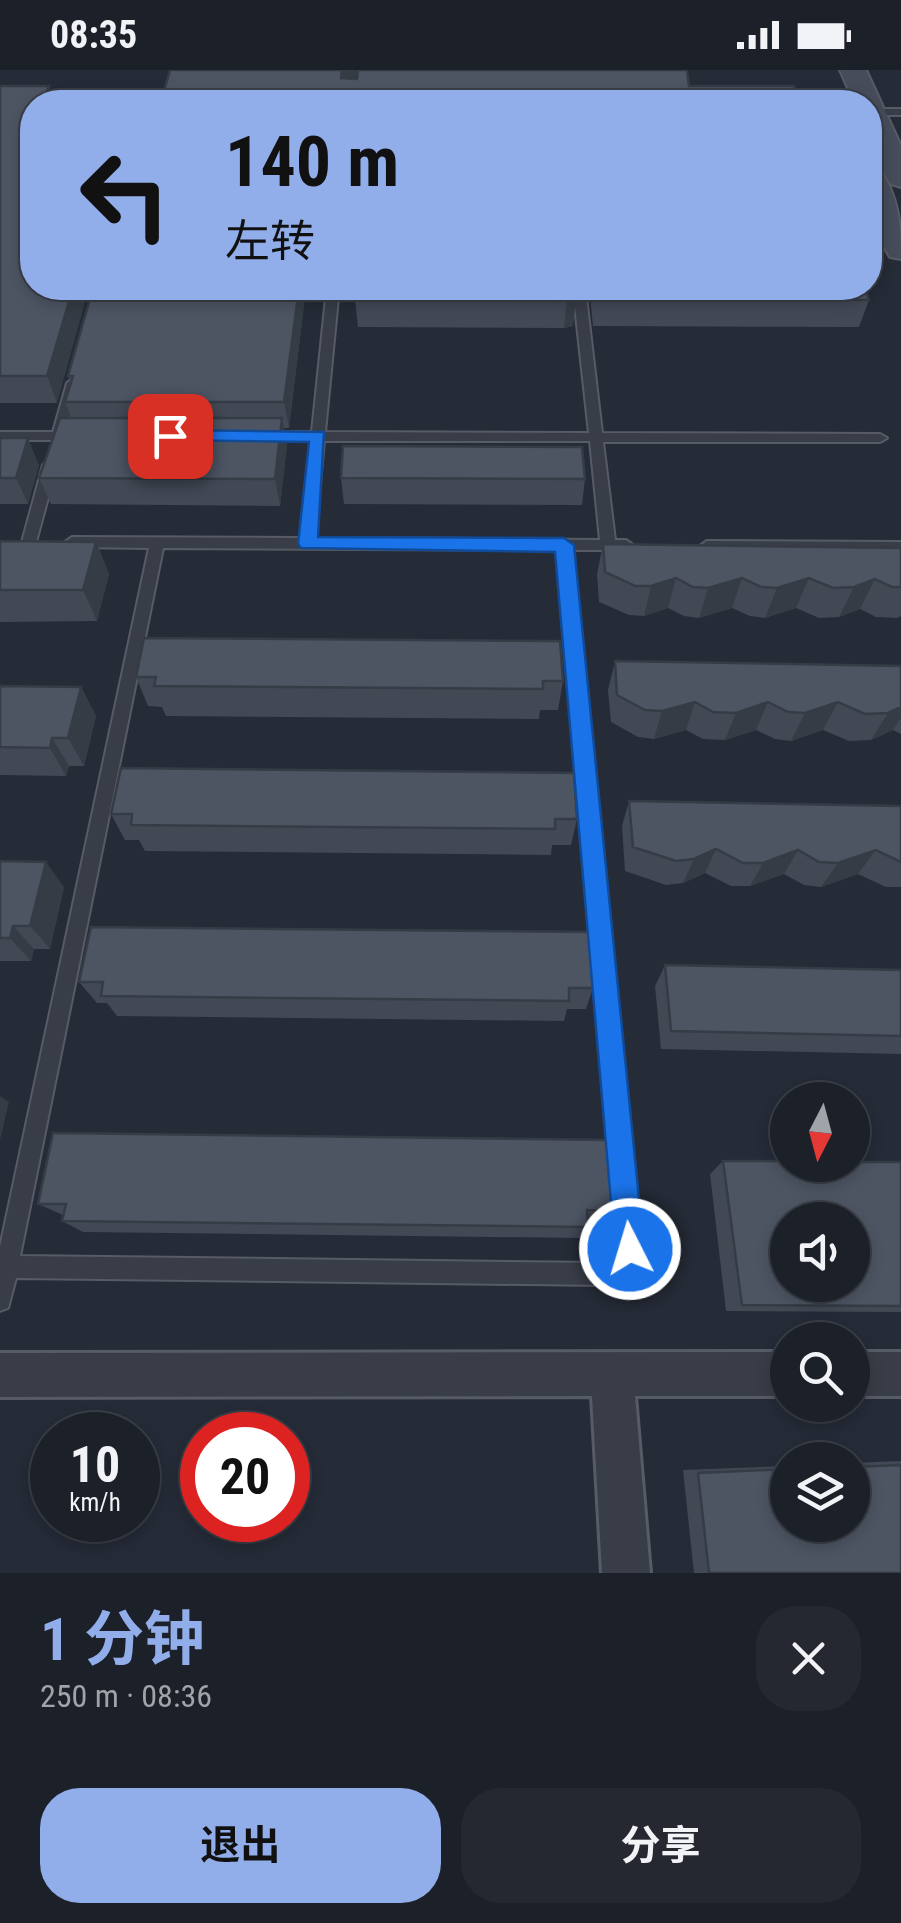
<!DOCTYPE html>
<html lang="zh">
<meta charset="utf-8">
<style>
body{margin:0;font-family:"Roboto Condensed","Noto Sans SC",sans-serif;background:#252831;color:#f1f3f6;height:100vh;display:flex;flex-direction:column;font-size:38px;white-space:nowrap}
*{box-sizing:border-box;margin:0}
p{font-size:32px;color:#a0a3a8}
.icon{flex:none;width:55px;height:55px;fill:none;stroke:currentColor;stroke-width:2;stroke-linecap:round;stroke-linejoin:round}
.map{position:relative;height:1503px;overflow:hidden}
.sheet{display:flex;flex-direction:column;background:#1c2029;flex:1}
.sheet>*{flex:none}
.guide{position:absolute;left:20px;top:20px;width:862px;height:210px;border-radius:40px;box-shadow:0 5px 15px #0003,0 0 0 2px #3a3e46;background:#92aeea;color:#111;overflow:hidden}
.needle{width:65px;rotate:186deg}
.fabs{position:absolute;left:770px;top:1012px;display:grid;gap:20px}
.fabs a{display:grid;place-items:center;width:100px;height:100px;border-radius:50%;background:#1c2029;box-shadow:0 5px 15px #0003,0 0 0 2px #3a3e46;font-size:50px}
.speed{position:absolute;left:30px;top:1342px;display:flex;gap:20px;font-size:50px;font-weight:700;text-align:center}
.speed>*{display:grid;place-content:center;width:130px;height:130px;border-radius:50%;background:#1c2029;box-shadow:0 5px 15px #0003,0 0 0 2px #3a3e46;line-height:1}
.speed small{font-size:25px;font-weight:400}
.speed .limit{border:15px solid #d22;background:#fff;color:#111}
.pin{position:absolute;display:grid;place-items:center;width:85px;height:85px;color:#fff;margin:-42px;border-radius:20px;box-shadow:0 5px 15px #0006}
.me{position:absolute;width:110px;margin:-55px;rotate:355deg;stroke-linejoin:round;filter:drop-shadow(0 0 8px #0008)}
.turn{display:flex;align-items:center;gap:35px;height:210px;padding:0 40px;font-size:45px}
.turn .icon{width:130px;height:130px;stroke-width:2.5}
.turn b{display:block;font-size:70px;line-height:85px}
.round{display:grid;place-items:center;flex:none;width:105px;height:105px;border-radius:40px;background:#252831}
.overview{display:flex;align-items:center;justify-content:space-between;height:170px;padding:0 40px}
h1{font-size:60px;font-weight:700;line-height:75px;color:#92aeea}
.action{display:flex;gap:20px;margin-top:auto;padding:20px 40px}
.action a{flex:1;height:115px;border-radius:40px;background:#92aeea;color:#111;font-size:40px;font-weight:700;line-height:115px;text-align:center}
.action a+a{background:#252831;color:#f1f3f6}
.status{display:flex;justify-content:space-between;align-items:center;height:70px;padding:0 50px;background:#1c2029;direction:ltr}
.status svg{height:28px;fill:currentColor}
.map>svg:first-child{display:block}
.lines{fill:none;stroke-linecap:round;stroke-linejoin:round}
.lane-casing{stroke:#565b66;stroke-width:4}
.street-casing{stroke:#565b66;stroke-width:6}
.secondary-casing{stroke:#565b66;stroke-width:4}
.lane{fill:#383d48;fill-rule:evenodd}
.street{fill:#383d48;fill-rule:evenodd}
.secondary{fill:#464c5a;fill-rule:evenodd}
.wall{fill:#424955}
.shaded-wall{fill:#363c45}
.building{fill:#4d5563;stroke:#363c45;stroke-width:2.5;fill-rule:evenodd}
.route{fill:#1a73e8;stroke:#114b97;stroke-width:2.5}
</style>
<div class="status"><b>08:35</b><svg viewBox="0 0 49 12"><path d="M0 12V9h3v3zM5 12V6h3v6zM10 12V3h3v9zM15 12V0h3v12zM26 1h20v11H26zM47 4h2v5h-2z"/></svg></div>
<div class="map">
<svg width="901" height="1503" viewBox="0 0 901 1503">
<rect width="100%" height="100%" fill="#252b37"/>
<g class="lines">
<!-- lane casing -->
<g class="lane-casing">
<path id="lane" d="M870 39H901V45H872Z
M327 218H339L325 362 589 363 573 218H585L602 363 880 364 887 368 880 372H603L615 470H626L633 475 626 480H572L641 1179 630 1200 603 1215 16 1208 8 1238 0 1241V1177L149 478 72 477 65 472 72 467 300 468 311 371 265 370 258 366 265 362H312ZM324 371H590L600 470 315 468ZM163 478 557 480 619 1177 614 1184 600 1193 20 1186Z
M73 309 79 313 66 362 79 363V369L63 370 57 374 51 370H0V362H53L67 313Z
M50 390 57 395 36 472 29 477 22 472 43 395Z
M707 471 901 472V482L707 481 700 476Z"/>
</g>
<!-- street casing -->
<g class="street-casing">
<path id="street" d="M788 1282V1326H635L650 1503H602L592 1326 0 1327V1283Z
M852 1282H901V1326H852Z"/>
</g>
<!-- secondary casing -->
<g class="secondary-casing">
<path id="secondary" d="M840 0H866L901 76V117L891 114C873 88 870 63 870 32H854Z
M870 96 880 99C899 128 901 155 901 189L890 187C871 158 870 129 870 96Z"/>
</g>
<!-- lane -->
<use href="#lane" class="lane"/>
<!-- street -->
<use href="#street" class="street"/>
<!-- secondary -->
<use href="#secondary" class="secondary"/>
</g>
<!-- wall -->
<path class="wall" d="M0 16 32 32 57 333H0Z
M93 218H306L289 358H284L287 375 280 436 51 434 39 408 71 348 65 332 71 313 68 306Z
M575 218 573 256 564 258 358 257 355 230Z
M589 218H865L869 230 859 257 593 256Z
M0 368 39 395 28 434H0Z
M341 408 585 409 582 435 344 434Z
M0 471 96 472 109 504 97 551 0 552Z
M603 474 901 478V546L897 548 876 547 860 539 839 547 819 548 796 538 765 548 750 546 732 538 699 548 684 546 668 538 644 546 629 545 599 532 597 504Z
M615 591 901 596V664L893 660 871 670 849 671 823 660 791 671 775 669 756 660 725 670 703 669 686 660 654 669 638 667 611 652 608 620Z
M136 607 563 611 558 640H540L539 649 166 646 162 637 148 636Z
M0 616 81 617 96 646 84 696H69L66 706 0 705Z
M629 731 901 736V817H886L858 804 821 817 804 815 784 804 750 816H731L705 803 683 813 666 815 625 801 622 756Z
M111 744 577 749 571 775H552L551 785 145 781 139 770H125Z
M0 791 64 817 50 879H34L31 891H0Z
M665 895 901 900V984L661 979 655 916Z
M79 912 593 918 586 939H567L564 951 117 946 107 933H97Z
M723 1091 901 1092V1242L726 1241 710 1104Z
M38 1134 614 1141 605 1152H588V1157L581 1168 83 1162 62 1151 63 1145Z
M901 1391V1503H694L683 1400 788 1396V1455H852V1393Z"/>
<!-- shaded-wall -->
<path class="shaded-wall" d="M342 0H365L347 12 341 8Z
M49 16 54 32H42Z
M73 218H89L57 333 47 306Z
M299 218H306L289 358 284 332Z
M576 229 573 256 564 258 567 231Z
M282 348 287 375 280 436 275 409Z
M28 368 39 395 28 434 16 408Z
M96 472 109 504 97 551 83 520Z
M676 508 668 538 644 546 651 516Z
M742 508 732 538 699 548 708 518Z
M809 508 796 538 765 548 777 518Z
M875 509 860 539 839 547 854 517Z
M81 617 96 646 84 696 68 668Z
M695 632 686 660 654 669 662 641Z
M768 632 756 660 725 670 736 643Z
M838 632 823 660 791 671 805 643Z
M901 637V648L893 660 871 670 888 643Z
M52 668 69 696 66 706 50 678Z
M716 779 705 803 683 813 694 789Z
M798 780 784 804 750 816 763 793Z
M876 780 858 804 821 817 838 793Z
M46 792 64 817 50 879 30 856Z
M13 856 34 879 31 891 10 868Z
M0 1026 9 1032 0 1070Z"/>
<!-- building -->
<path class="building" d="M170 0H342L341 8 357 9 358 0H687L689 16H794L800 32H161Z
M0 16H49L42 32H32V53L29 61H32V218H73L47 306H0Z
M93 218H299L284 332H65L73 306H68Z
M356 218H575L576 229 567 231 355 230Z
M595 218H865L869 230 597 229Z
M60 348H282L275 409 39 408Z
M0 368H28L16 408H0Z
M343 376 582 377 585 409 341 408Z
M0 471 96 472 83 520H0Z
M603 474 901 478V517H892L875 509 854 517 833 518 809 508 777 518 761 517 742 508 708 518 693 517 676 508 651 516H635L605 502Z
M144 568 560 571 563 611H543V619L154 616 156 607H136Z
M615 591 901 596V637L888 643 865 644 838 632 805 643 788 642 768 632 736 643 713 642 695 632 662 641 645 640 617 625Z
M0 616 81 617 68 668H52L50 678 0 677Z
M121 698 574 703 577 749H555V759L131 755 132 744H111Z
M629 731 901 736V792L876 780 838 793 819 792 798 780 763 793H743L716 779 694 789 676 791 633 777Z
M0 791 46 792 30 856H13L10 868H0Z
M91 857 589 862 593 918H569V931L101 926 103 912H79Z
M665 895 901 900V966L671 961Z
M53 1063 610 1070 614 1141 587 1140 588 1157 62 1151 66 1134H38Z
M723 1091H788V1095H852V1092H901V1236L742 1235ZM788 1150H852V1215H788Z
M901 1395V1503H709L698 1403 788 1399V1455H852V1397Z"/>
<!-- route -->
<path class="route" d="M170 360 324 362 318 467 564 468 574 475 644 1179 640 1189 630 1194 619 1189 615 1179 555 482 301 478 298 474 309 372 163 370 161 366Z"/>
</svg>
<div class="fabs">
<a><svg class="needle" viewBox="-14 -14 28 28"><path d="M0-13l5 13h-10z" fill="#e53935"/><path d="M0 13l5-13h-10z" fill="#a0a3a8"/></svg></a>
<a><svg class="icon" aria-label="sound" viewBox="0 0 24 24"><path d="M4 9h4l5-4v14l-5-4H4zM17 9q2 3 0 6"/></svg></a>
<a><svg class="icon" aria-label="search" viewBox="0 0 24 24"><circle cx="10" cy="10" r="6"/><path d="M15 15l6 6"/></svg></a>
<a><svg class="icon" aria-label="layers" viewBox="0 0 24 24"><path d="M12 4l9 5-9 5-9-5zM3 14l9 5 9-5"/></svg></a>
</div>
<div class="speed"><div>10<small>km/h</small></div><div class="limit">20</div></div>
<div class="pin" style="left:170px;top:366px;background:#d93025"><svg class="icon" aria-label="arrive" viewBox="0 0 24 24"><path d="M6 21V4h12l-3 4 3 4H6"/></svg></div>
<svg class="me" style="left:630px;top:1179px" viewBox="-20 -20 40 40"><circle r="17" fill="#1a73e8" stroke="#fff" stroke-width="3"/><path d="M0-11L8 9 0 5-8 9z" fill="#fff"/></svg>
<div class="guide">
<div class="turn"><svg class="icon" aria-label="left" viewBox="0 0 24 24"><path d="M17 20v-9H6M10 6l-5 5 5 5"/></svg><div><b>140 m</b>左转</div></div>
</div>
</div>
<section class="sheet">
<div class="overview"><div><h1>1 分钟</h1><p>250 m · 08:36</p></div><a class="round"><svg class="icon" aria-label="close" viewBox="0 0 24 24"><path d="M6 6l12 12M18 6L6 18"/></svg></a></div>
<div class="action"><a>退出</a><a>分享</a></div>
</section>
